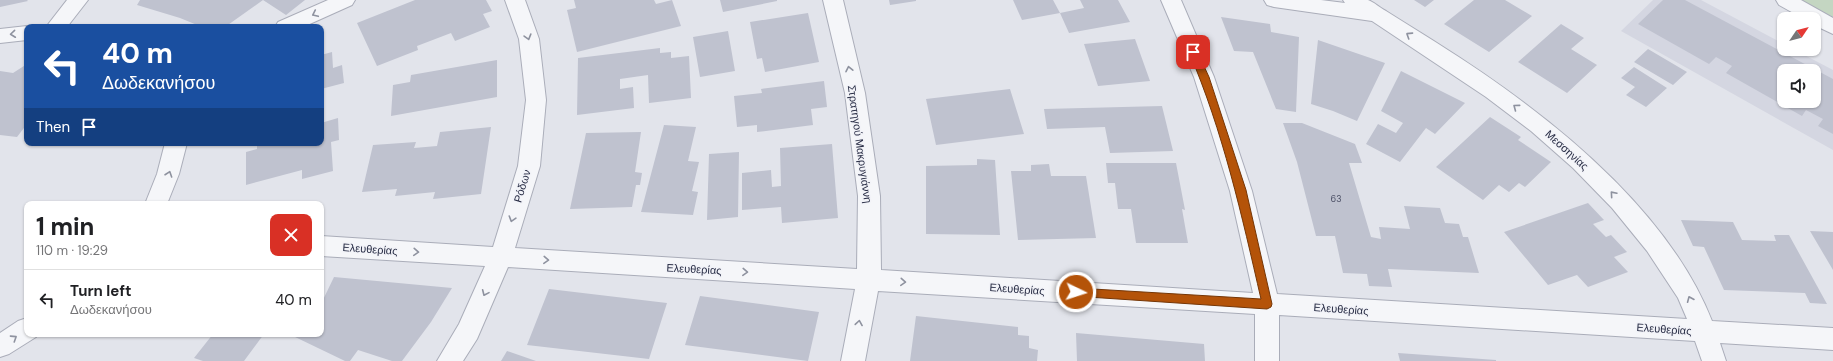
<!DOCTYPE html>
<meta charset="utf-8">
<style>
body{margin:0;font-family:"DM Sans",sans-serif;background:#f6f6f6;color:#202124;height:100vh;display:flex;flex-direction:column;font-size:15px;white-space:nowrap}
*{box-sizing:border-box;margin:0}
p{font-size:13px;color:#757577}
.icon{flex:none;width:22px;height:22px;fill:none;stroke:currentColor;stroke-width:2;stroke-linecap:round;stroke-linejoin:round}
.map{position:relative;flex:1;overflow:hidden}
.details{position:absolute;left:24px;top:201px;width:300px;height:136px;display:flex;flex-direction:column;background:#fff;border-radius:8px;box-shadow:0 1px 3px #0004}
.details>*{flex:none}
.guide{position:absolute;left:24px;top:24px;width:300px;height:122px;border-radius:8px;box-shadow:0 1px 3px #0004;background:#1a4fa0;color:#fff;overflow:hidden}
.needle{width:26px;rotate:55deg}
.buttons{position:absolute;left:1777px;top:12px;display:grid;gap:8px}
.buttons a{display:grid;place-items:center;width:44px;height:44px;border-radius:8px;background:#fff;box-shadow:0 1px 3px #0004;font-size:20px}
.pin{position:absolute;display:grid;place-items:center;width:34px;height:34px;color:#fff;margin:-17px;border-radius:8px;box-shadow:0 2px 6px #0006}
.me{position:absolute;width:44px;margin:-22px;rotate:94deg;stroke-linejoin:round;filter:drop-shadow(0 0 3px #0008)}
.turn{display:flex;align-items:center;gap:14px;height:84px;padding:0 12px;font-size:18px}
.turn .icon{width:52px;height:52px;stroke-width:2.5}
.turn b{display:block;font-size:28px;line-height:34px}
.then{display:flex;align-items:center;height:38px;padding:0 12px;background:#0003;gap:8px;font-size:15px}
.round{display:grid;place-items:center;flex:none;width:42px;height:42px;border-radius:8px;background:#f6f6f6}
.overview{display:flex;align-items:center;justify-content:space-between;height:68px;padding:0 12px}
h1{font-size:24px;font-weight:700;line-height:30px}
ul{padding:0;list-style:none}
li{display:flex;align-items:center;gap:12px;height:60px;padding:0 12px;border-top:1px solid #e0e0e0}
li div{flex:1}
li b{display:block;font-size:15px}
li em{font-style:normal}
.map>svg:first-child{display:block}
.built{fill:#d4d6e1;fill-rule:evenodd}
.green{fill:#c4d6c2}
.building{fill:#bfc2cf;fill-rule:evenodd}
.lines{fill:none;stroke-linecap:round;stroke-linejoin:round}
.minor-casing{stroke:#aaadb9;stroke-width:2}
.minor{fill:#f5f6f9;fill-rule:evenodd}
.oneway{stroke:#8e929f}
.route{fill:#b45309;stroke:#753606}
.labels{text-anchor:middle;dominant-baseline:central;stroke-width:3;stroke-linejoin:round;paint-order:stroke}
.number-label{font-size:9px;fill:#4e5268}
.street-label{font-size:11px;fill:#282d45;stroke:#f2f3f8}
</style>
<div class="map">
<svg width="1833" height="361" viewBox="0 0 1833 361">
<rect width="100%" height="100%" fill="#e2e4eb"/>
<!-- built -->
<path class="built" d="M1653 0H1701L1784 44V49H1793L1833 70V150L1621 31ZM1784 71H1814V101H1784Z"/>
<!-- green -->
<path class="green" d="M1801 0H1833V17Z"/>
<!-- building -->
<path class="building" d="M0 0H27L28 1 0 7Z
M140 0H305L286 15 263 0 225 27H202L180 18 137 5Z
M415 0H486L492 11 483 14 490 27 455 41 451 33 417 46 418 50 377 66 357 23Z
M574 0H654L656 4 672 0 681 26 577 52 567 10 576 8Z
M720 0H777V1L723 12Z
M889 0H916V1L890 5Z
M1013 0H1053L1060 13 1022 20Z
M1080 0H1118L1130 22 1069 33 1060 13 1084 8Z
M1414 0H1434L1425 7Z
M1474 0H1505L1532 16 1489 52 1444 24Z
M1663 0H1685L1833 79V134L1818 126 1823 119 1806 110 1802 116 1726 73 1732 66 1716 57 1709 64 1638 24ZM1784 71H1814V101H1784Z
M808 13 819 62 765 72 762 58 757 59 750 22Z
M1221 17 1270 24 1271 32 1299 37 1296 112 1276 109 1253 52 1234 51Z
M1561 24 1584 38 1571 49 1597 65 1567 93 1518 62Z
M728 31 735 71 700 77 693 37Z
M1135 39 1150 81 1098 86 1084 44Z
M1318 40 1385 63 1357 121 1333 111 1311 104Z
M660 48V53L671 52V58L689 56 691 98 649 103 648 75 620 79V89L633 87 634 108 577 115 578 58Z
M1648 49 1687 72 1673 85 1634 62Z
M332 52 333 68 342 65 344 83 321 89V55Z
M497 60V97L391 116 393 85 410 82 411 75Z
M27 64V124L17 137 0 135V71L13 73Z
M1634 67 1667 88 1646 107 1626 95 1635 87 1621 78Z
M1401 71 1465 103 1435 134 1426 128 1400 162 1366 144 1378 124 1396 133 1403 123 1381 111Z
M824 81 827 107 811 109 813 125 757 132V125L737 127 734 96 762 93 761 89Z
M1010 89 1024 134 936 145 926 99Z
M1162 106 1173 151 1110 153 1105 127 1047 129 1044 109Z
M1490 117 1521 137 1518 140 1551 162 1525 187 1519 183 1509 192 1499 185 1483 200 1436 167Z
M338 118 339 140 331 142 333 171 302 179V170L246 185V152L257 149V143H321V123Z
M1283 123H1302L1355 144 1362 163H1349L1371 237 1381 239 1379 227 1410 229 1404 206 1440 208 1445 223 1459 224 1463 237H1468L1479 273 1388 269 1392 287 1369 286 1367 274 1343 273 1335 236H1316L1297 162Z
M664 125 696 127 688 161 699 162 692 191 698 192 693 215 641 212Z
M491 127 481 194 433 199 435 192 395 196 397 189 362 192 373 145 416 142 414 148 437 146 440 132Z
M641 132 635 172 642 173 640 185H636L632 207 570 209 586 133Z
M832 144 838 218 782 223 781 207 742 210V173L771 170 772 187 781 186 780 148Z
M739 152 738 217 707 220 709 154Z
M977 159 995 160 1000 235 926 234V166L977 165Z
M1106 163H1176L1185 210 1182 209 1188 243H1136L1131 209H1118L1115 183H1108Z
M1049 164 1051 176H1086L1096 238 1018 240 1011 171H1031V165Z
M1588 203 1604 220 1593 224 1606 237 1611 235 1627 252 1614 257 1628 272 1588 287 1577 275 1548 285 1504 232Z
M1681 220 1733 222 1742 240 1776 241 1774 235H1789L1827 304 1810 303 1805 293 1724 290 1704 247 1693 246Z
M1810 231 1833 232V270Z
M334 277 452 288 431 322 402 361H392L358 350 350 361H345L293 336 295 334H321V304Z
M549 289 667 303 649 359 527 345Z
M700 296 819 312 808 361 685 345Z
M916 316 1018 327V335L1029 336V348L1038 350 1037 361H910Z
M1076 333 1204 344 1205 361H1077Z
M213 334H264L244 361H203L194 358Z
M507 351 536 361H501Z
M1398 353 1496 360V361H1400Z"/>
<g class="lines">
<!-- minor casing -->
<g class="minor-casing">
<path id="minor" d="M67 0H88L67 27H46Z
M328 0H355L352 5 303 27H275L278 22Z
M505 0H525L539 39 546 100 540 166 515 248 857 269 858 196 845 93 823 0H843L865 93 880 196 881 270 1253 293 1230 191 1194 77 1161 0H1181L1214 77 1252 191 1277 294 1687 319 1678 298 1647 251 1612 208 1573 168 1531 131 1486 97 1372 21 1274 7 1267 5 1264 0H1321L1345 3 1343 0C1351 0 1361 0 1368 0 1374 2 1380 8 1386 11 1403 22 1420 32 1437 43 1540 108 1666 204 1712 321L1833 328V350L1720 343 1726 361H1702L1695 341 1279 315V361H1255V314L878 291 865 361H841L855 289 508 267 477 339 463 361H437L459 324 485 266 321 256V236L493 247 518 166 526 100 519 39Z
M1776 0H1801L1833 18V34L1814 25V19H1804L1779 5Z
M27 26 31 27H27V40L0 43V29Z
M165 143H187L179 174 167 204H145L157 174Z
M27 318V334H37L36 337 9 354 0 357V333L18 321Z"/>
</g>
<!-- minor -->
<use href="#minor" class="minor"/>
</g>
<!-- one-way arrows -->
<defs><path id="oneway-chevron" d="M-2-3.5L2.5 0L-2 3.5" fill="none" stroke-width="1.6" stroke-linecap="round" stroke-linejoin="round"/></defs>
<g class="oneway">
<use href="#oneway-chevron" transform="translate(315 14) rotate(155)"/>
<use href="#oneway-chevron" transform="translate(13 34) rotate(174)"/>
<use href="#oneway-chevron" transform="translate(1409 35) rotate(-147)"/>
<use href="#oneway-chevron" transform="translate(528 37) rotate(74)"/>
<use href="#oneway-chevron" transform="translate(849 69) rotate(-102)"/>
<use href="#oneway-chevron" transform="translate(1516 107) rotate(-143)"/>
<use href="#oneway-chevron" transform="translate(169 174) rotate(-71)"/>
<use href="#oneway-chevron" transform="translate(1613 194) rotate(-131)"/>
<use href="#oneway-chevron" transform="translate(512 219) rotate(107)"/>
<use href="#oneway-chevron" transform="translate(416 252) rotate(4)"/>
<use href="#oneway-chevron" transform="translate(546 260) rotate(3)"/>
<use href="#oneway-chevron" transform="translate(745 272) rotate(3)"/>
<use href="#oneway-chevron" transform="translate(903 282) rotate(4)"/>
<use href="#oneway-chevron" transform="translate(485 293) rotate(114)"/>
<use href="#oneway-chevron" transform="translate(1690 299) rotate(-113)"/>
<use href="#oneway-chevron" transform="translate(859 323) rotate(-81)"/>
<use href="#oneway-chevron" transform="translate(14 338) rotate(-33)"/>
</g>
<!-- route -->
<path class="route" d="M1190 49H1196L1209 77 1246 190 1272 304 1271 307 1267 309 1073 296 1071 292 1073 289 1076 288 1261 299C1242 216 1223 131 1189 52Z"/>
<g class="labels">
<!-- number labels -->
<g class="number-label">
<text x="1336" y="199">63</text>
</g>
<!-- street labels -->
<g class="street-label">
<text transform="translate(860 144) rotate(82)">Στρατηγού Μακρυγιάννη</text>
<text transform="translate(1567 150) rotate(42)">Μεσσηνίας</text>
<text transform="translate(522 186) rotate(-73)">Ρόδων</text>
<text transform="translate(370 249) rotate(4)">Ελευθερίας</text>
<text transform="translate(694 269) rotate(3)">Ελευθερίας</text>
<text transform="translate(1017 289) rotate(4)">Ελευθερίας</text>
<text transform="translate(1341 309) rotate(4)">Ελευθερίας</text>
<text transform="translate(1664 329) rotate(4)">Ελευθερίας</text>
</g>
</g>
</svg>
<div class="buttons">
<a><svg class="needle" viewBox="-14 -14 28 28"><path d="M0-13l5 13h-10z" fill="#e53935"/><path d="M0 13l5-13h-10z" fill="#757577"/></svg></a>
<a><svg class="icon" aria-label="sound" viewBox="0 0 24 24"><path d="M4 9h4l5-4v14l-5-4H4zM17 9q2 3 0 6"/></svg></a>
</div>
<div class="pin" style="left:1193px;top:52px;background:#d93025"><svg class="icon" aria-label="arrive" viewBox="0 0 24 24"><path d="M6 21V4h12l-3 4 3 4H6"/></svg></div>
<svg class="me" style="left:1076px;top:292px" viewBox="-20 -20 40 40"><circle r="17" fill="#b45309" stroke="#fff" stroke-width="3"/><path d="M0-11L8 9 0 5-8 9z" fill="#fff"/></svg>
<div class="guide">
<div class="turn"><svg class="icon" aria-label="left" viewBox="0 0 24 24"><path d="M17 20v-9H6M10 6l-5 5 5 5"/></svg><div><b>40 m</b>Δωδεκανήσου</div></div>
<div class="then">Then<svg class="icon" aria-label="arrive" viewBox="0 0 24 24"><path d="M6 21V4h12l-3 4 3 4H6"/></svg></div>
</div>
<section class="details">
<div class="overview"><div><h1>1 min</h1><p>110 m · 19:29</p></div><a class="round" style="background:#d93025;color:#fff"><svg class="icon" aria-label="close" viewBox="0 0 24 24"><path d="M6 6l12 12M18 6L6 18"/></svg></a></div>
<ul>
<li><svg class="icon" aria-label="left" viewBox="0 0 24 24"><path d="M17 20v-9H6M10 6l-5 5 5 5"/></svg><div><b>Turn left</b><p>Δωδεκανήσου</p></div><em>40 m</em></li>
</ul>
</section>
</div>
